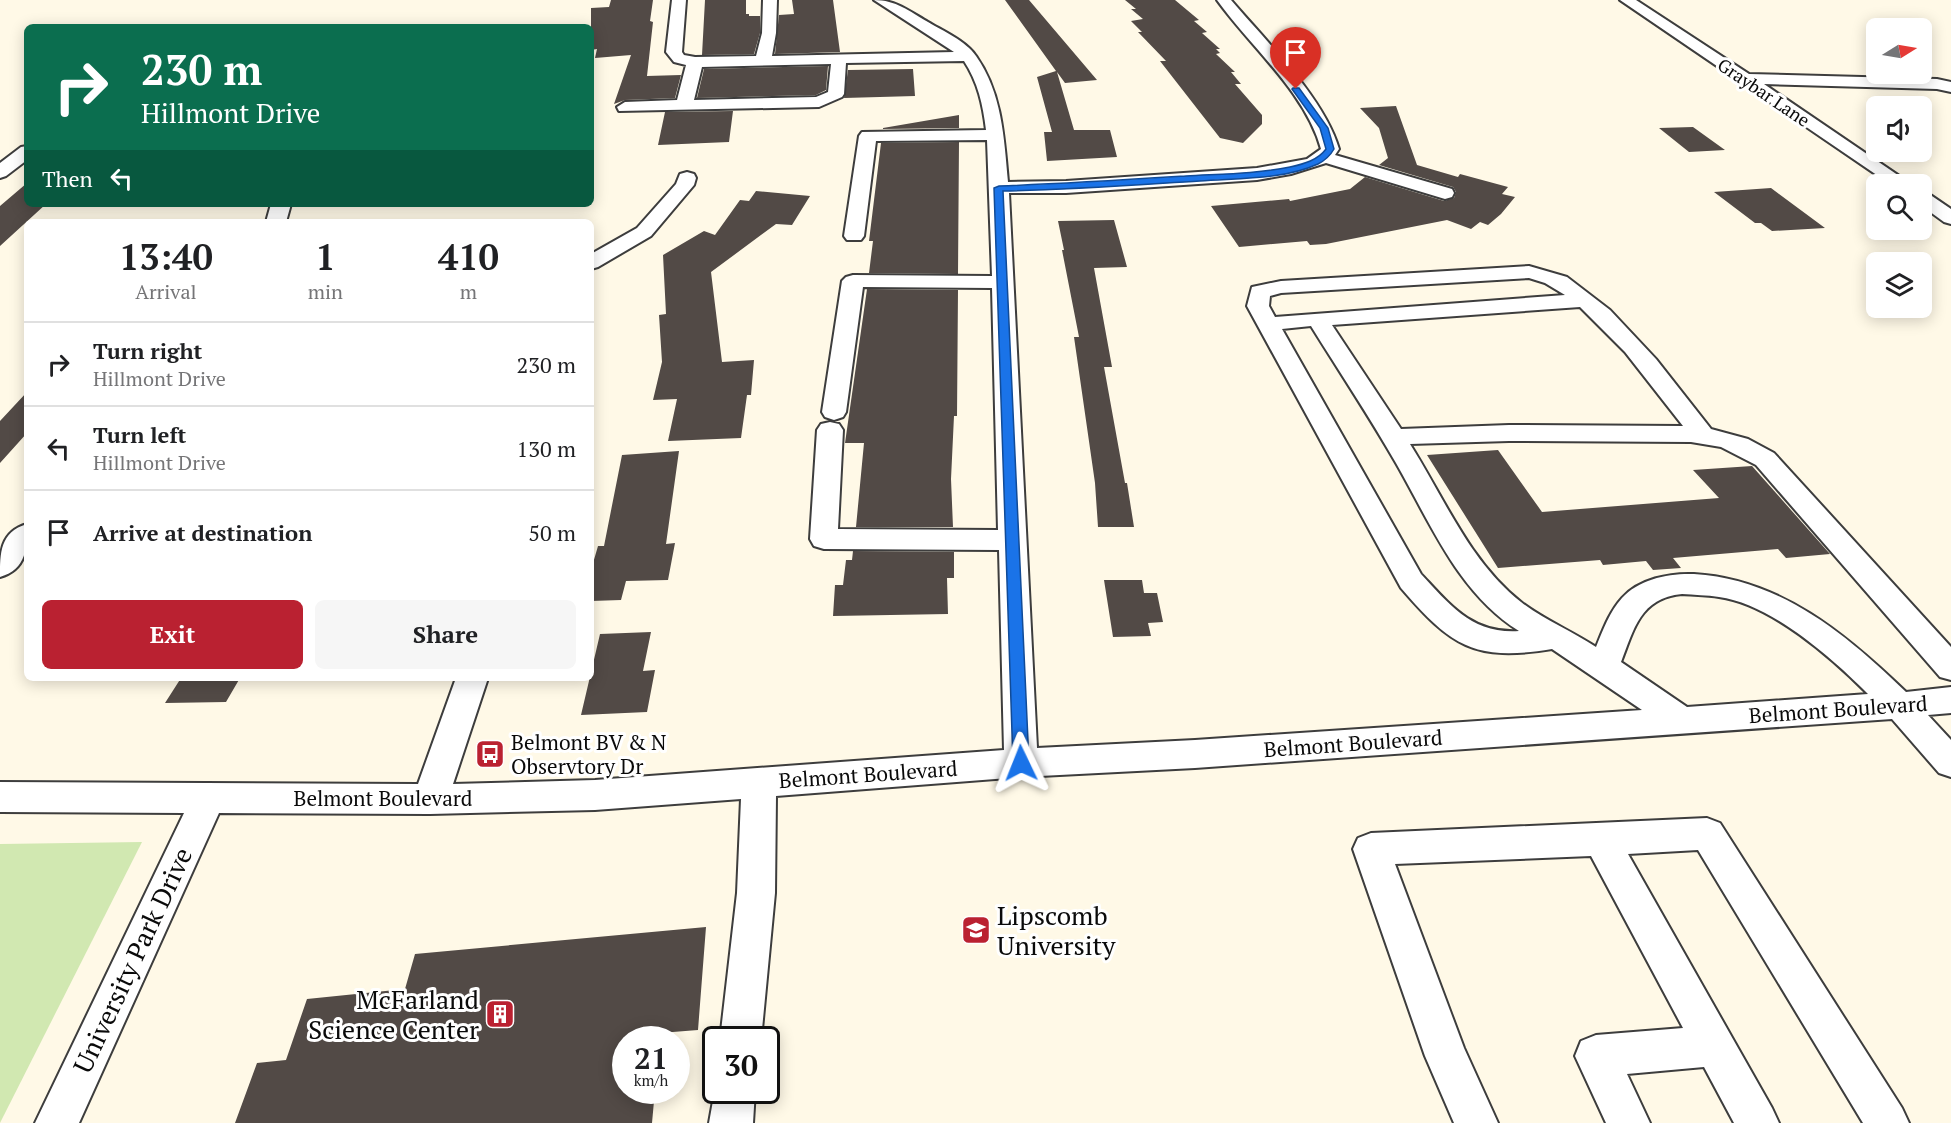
<!DOCTYPE html>
<style>
body{margin:0;font-family:"PT Serif",serif;background:#f6f6f6;color:#202124;height:100vh;display:flex;flex-direction:column;font-size:22px;white-space:nowrap}
*{box-sizing:border-box;margin:0}
p{font-size:20px;color:#757577}
.icon{flex:none;width:33px;height:33px;fill:none;stroke:currentColor;stroke-width:2;stroke-linecap:round;stroke-linejoin:round}
.map{position:relative;flex:1;overflow:hidden}
.sheet{position:absolute;left:24px;top:219px;width:570px;height:462px;display:flex;flex-direction:column;background:#fff;border-radius:9px;box-shadow:0 3px 15px #0003}
.sheet>*{flex:none}
.top-card{position:absolute;left:24px;top:24px;width:570px;height:183px;border-radius:9px;box-shadow:0 3px 15px #0003;background:#0b6e4f;color:#fff;overflow:hidden}
.needle{width:39px;rotate:79deg}
.buttons{position:absolute;left:1866px;top:18px;display:grid;gap:12px}
.buttons a{display:grid;place-items:center;width:66px;height:66px;border-radius:9px;background:#fff;box-shadow:0 3px 15px #0003;font-size:30px}
.speed{position:absolute;left:612px;top:1026px;display:flex;gap:12px;font-size:30px;font-weight:700;text-align:center}
.speed>*{display:grid;place-content:center;width:78px;height:78px;border-radius:50%;background:#fff;box-shadow:0 3px 15px #0003;line-height:1}
.speed small{font-size:15px;font-weight:400}
.speed .limit{border:3px solid #111;border-radius:9px;background:#fff;color:#111}
.pin{position:absolute;display:grid;place-items:center;width:51px;height:51px;color:#fff;margin:-62px -26px;border-radius:50% 50% 50% 0;rotate:-45deg;box-shadow:0 0 6px #0007}
.pin .icon{rotate:45deg}
.me{position:absolute;width:66px;margin:-33px;rotate:358deg;stroke-linejoin:round;filter:drop-shadow(0 0 4px #0008)}
.turn{display:flex;align-items:center;gap:21px;height:126px;padding:0 18px;font-size:27px}
.turn .icon{width:78px;height:78px;stroke-width:2.5}
.turn b{display:block;font-size:42px;line-height:51px}
.then{display:flex;align-items:center;height:57px;padding:0 18px;background:#0003;gap:12px;font-size:22px}
.eta{display:flex;justify-content:space-evenly;align-items:center;height:102px;text-align:center}
.eta b{font-size:36px;font-weight:700;line-height:42px}
.button{display:flex;gap:12px;margin-top:auto;padding:12px 18px}
.button a{flex:1;height:69px;border-radius:9px;background:#ba2131;color:#fff;font-size:24px;font-weight:700;line-height:69px;text-align:center}
.button a+a{background:#f6f6f6;color:#202124}
ul{padding:0;list-style:none}
li{display:flex;align-items:center;gap:18px;height:84px;padding:0 18px;border-top:2px solid #e0e0e0}
li div{flex:1}
li b{display:block;font-size:22px}
li em{font-style:normal}
.map>svg:first-child{display:block}
.green{fill:#d1e8b1}
.building{fill:#524a46}
.lines{fill:none;stroke-linecap:round;stroke-linejoin:round}
.minor-casing{stroke:#3d3d3d;stroke-width:4}
.minor{fill:#fff;fill-rule:evenodd}
.route{fill:#1a73e8;stroke:#114b97;stroke-width:1.5}
.labels{text-anchor:middle;dominant-baseline:central;stroke-width:6;stroke-linejoin:round;paint-order:stroke}
.far-street-label{font-size:18px;fill:#0a0a0a;stroke:#fff}
.street-label{font-size:21px;fill:#0a0a0a;stroke:#fff}
.poi-label{font-size:21px;fill:#0a0a0a;stroke:#fff;text-anchor:start}
.near-poi-label{font-size:26px;fill:#0a0a0a;stroke:#fff;text-anchor:start}
.near-street-label{font-size:26px;fill:#0a0a0a;stroke:#fff}
</style>
<div class="map">
<svg width="1951" height="1123" viewBox="0 0 1951 1123">
<rect width="100%" height="100%" fill="#fff9e7"/>
<!-- green -->
<path class="green" d="M142 842 0 1123V844Z"/>
<!-- building -->
<path class="building" d="M611 0H653L650 21 653 22 647 76 681 75 675 98 625 100 614 104 631 55 595 58 597 49 591 50V8L609 7Z
M705 0H746V14H749V16H760V33L754 54 702 55Z
M792 0H833L840 52 775 54 779 15 794 14Z
M1005 0H1029L1097 80 1065 83 1057 72 1074 130H1110L1117 157 1047 161 1044 132H1052L1037 77 1056 71Z
M1125 0H1175L1199 20 1194 21 1207 32 1202 33 1220 49H1216L1220 53 1216 54 1235 72H1231L1241 84H1235L1262 115V124L1243 143 1220 138 1160 61H1166L1138 32H1142L1131 21 1143 19 1131 9H1136Z
M828 66 826 90 816 95 697 98 704 69Z
M913 69 915 96 844 98 848 70Z
M1396 106 1417 165 1458 177 1460 174 1508 187 1502 194 1515 197 1501 214 1488 225 1480 222 1471 229 1447 220 1326 244 1310 245 1307 241 1239 247 1211 206 1289 199 1290 201 1350 189 1365 177 1444 201 1454 198 1456 192 1453 187 1379 165 1388 158 1379 128 1360 108Z
M733 111 729 142 658 145 665 112Z
M959 115V128L883 129V128Z
M1693 127 1725 150 1689 152 1659 128Z
M959 142 958 274 869 273 873 241H869L881 143Z
M27 183V204H46L0 246V206Z
M1771 188 1825 228 1772 231 1761 223H1755L1714 192Z
M756 191 810 196 792 225 776 224 711 272 722 362 754 360 751 395H747L741 438 668 441 677 399 653 400 662 362 659 315 666 314 663 255 704 231 715 235 740 200 749 201Z
M1114 220 1127 267 1094 268 1112 367H1104L1125 483H1127L1134 527H1098L1095 483 1074 337H1079L1062 250H1064L1058 221Z
M867 289 958 290 957 416H954L951 479 953 527H856L864 443H845Z
M27 392V433L0 463V421Z
M1498 450 1542 512 1719 498 1693 470 1752 466 1830 554 1786 558 1778 549 1673 558 1681 568 1653 570 1646 561 1603 565 1600 560 1498 568 1427 455Z
M679 451 666 544 675 543 668 580 626 581 621 600 591 601V570L598 546H604L622 455Z
M853 551 954 552V578H947L948 614 833 616 835 585H843L846 560H852Z
M1104 580H1142L1144 593H1157L1163 622 1148 623 1151 636 1113 637Z
M651 632 643 671 655 670 647 712 581 715 600 634Z
M181 678H240L226 702 165 703Z
M706 927 698 1030 660 1033V1040H626V1090H655L652 1123H235L257 1063 286 1060 307 999 405 989 415 954Z"/>
<g class="lines">
<!-- minor casing -->
<g class="minor-casing">
<path id="minor" d="M672 0H686L682 52 684 55 695 57 756 56 762 33 763 0H777L776 33 772 56 954 52 874 0C896 0 909 11 928 22 943 31 966 41 976 56 1002 93 1004 137 1008 182L1066 181 1257 168 1307 159 1321 149C1306 93 1250 46 1217 0H1231C1266 41 1324 98 1339 149L1335 155 1452 189 1454 193 1452 197 1445 199 1326 163 1291 174 1257 180 1066 193H1009L1037 748 1195 740 1642 710 1552 649C1474 662 1451 646 1401 588L1247 306 1252 287 1281 281 1529 266 1567 277 1610 310 1656 359 1711 429 1748 439 1774 453 1951 647V680L1940 677 1756 465 1721 447 1691 442 1509 441 1410 444C1444 498 1470 562 1521 602 1544 620 1572 631 1596 647 1603 630 1610 611 1622 598 1639 579 1669 573 1694 574 1780 579 1846 634 1906 692L1951 687V713L1928 715 1951 740V777L1939 773 1892 719 1195 768 1021 777 776 796 775 893 761 1040H720L737 893 741 799 595 810 430 814 219 813 79 1123H35L184 813 0 812V782L418 784 456 678H488L453 784 595 780 1004 750 999 550 824 549 814 546 810 539 817 430 821 424 830 422 839 424 843 430 838 529 998 530 992 288 863 287 846 412 843 417 834 420 825 417 822 412 842 281 846 277 853 275 992 276 987 140 876 141 864 236 861 240H847L844 236 859 136 862 132 986 130C983 105 978 82 964 61L846 63 844 94 842 97 819 107 619 111 617 107 625 102 677 100 686 65 674 62 666 52ZM831 64 828 92 816 97 694 100 702 67ZM1529 278 1545 283 1565 295 1275 317 1269 306 1270 296 1281 293ZM1580 307 1625 352 1683 426 1509 425 1401 429 1332 325ZM1311 326C1339 371 1369 416 1396 463 1430 522 1458 593 1519 631 1472 634 1450 605 1421 574L1282 329ZM1682 594C1694 595 1707 595 1719 597 1771 604 1832 658 1868 694L1687 707 1621 662C1634 629 1640 598 1682 594Z
M1620 0H1636L1749 74 1937 79 1951 82V92L1937 89 1764 84 1911 184H1890Z
M27 146V160L6 176 0 178V163L21 147Z
M687 172 694 174 696 178 694 185 651 236 598 267 591 269V254L637 228 676 184 680 174Z
M1922 192 1929 194 1951 209V224L1944 222 1922 206Z
M271 204H291L286 222H266Z
M27 524C27 548 27 569 0 577 0 553 0 532 27 524Z
M1707 818 1720 823 1902 1108 1909 1123H1863L1698 850 1628 854 1772 1108 1779 1123H1734L1704 1067 1627 1074 1650 1123H1606L1575 1056 1581 1041 1596 1035 1683 1028 1591 856 1395 864 1464 1048 1498 1123H1454L1425 1056 1353 849 1358 838 1371 833Z
M716 1084V1090H755L753 1123H709Z"/>
</g>
<!-- minor -->
<use href="#minor" class="minor"/>
</g>
<!-- route -->
<path class="route" d="M1293 88H1299L1328 128 1334 149C1330 156 1326 160 1318 164 1283 180 1238 178 1200 181 1135 185 1069 190 1003 191L1029 763 1027 768 1021 770 1015 768 1013 763 994 188 999 186C1061 184 1123 180 1186 176 1220 174 1256 174 1290 167 1304 164 1318 160 1326 149L1320 128 1292 89Z"/>
<!-- icons -->
<defs>
<g id="bus-square" transform="scale(1.5)"><rect x="-9" y="-9" width="18" height="18" rx="4" fill="#ba2131" stroke="#fff"/><path d="M-5-6H5V4H4V6H2V4H-2V6H-4V4H-5ZM-3.5-4V0h7V-4ZM-3.5 1.2v1.5H-2V1.2ZM2 1.2v1.5H3.5V1.2Z" fill="#fff"/></g>
<g id="university-square" transform="scale(1.5)"><rect x="-9" y="-9" width="18" height="18" rx="4" fill="#ba2131" stroke="#fff"/><path d="M0-5L7-2L0 1L-7-2ZM-4 1L0 2.5L4 1V4Q0 6-4 4Z" fill="#fff"/></g>
<g id="building-square" transform="scale(1.5)"><rect x="-9" y="-9" width="18" height="18" rx="4" fill="#ba2131" stroke="#fff"/><path d="M-4-6H4V6H1V3H-1V6H-4ZM-2.5-4.3h1.7v1.8h-1.7ZM.8-4.3h1.7v1.8H.8ZM-2.5-1h1.7V.8h-1.7ZM.8-1h1.7V.8H.8Z" fill="#fff"/></g>
</defs>
<g fill-rule="evenodd">
<use href="#bus-square" x="490" y="754"/>
<use href="#university-square" x="976" y="930"/>
<use href="#building-square" x="500" y="1014"/>
</g>
<g class="labels">
<!-- far-street labels -->
<g class="far-street-label">
<text transform="translate(1764 92) rotate(34)">Graybar Lane</text>
</g>
<!-- street labels -->
<g class="street-label">
<text transform="translate(1838 709) rotate(-4)">Belmont Boulevard</text>
<text transform="translate(1353 743) rotate(-4)">Belmont Boulevard</text>
<text transform="translate(868 774) rotate(-4)">Belmont Boulevard</text>
<text x="383" y="798">Belmont Boulevard</text>
</g>
<!-- poi labels -->
<g class="poi-label">
<text x="511" y="742">Belmont BV &amp; N<tspan x="511" dy="24">Observtory Dr</tspan></text>
</g>
<!-- near-poi labels -->
<g class="near-poi-label">
<text x="997" y="915">Lipscomb<tspan x="997" dy="30">University</tspan></text>
<text x="479" y="999" text-anchor="end">McFarland<tspan x="479" dy="30">Science Center</tspan></text>
</g>
<!-- near-street labels -->
<g class="near-street-label">
<text transform="translate(132 960) rotate(-65)">University Park Drive</text>
</g>
</g>
</svg>
<div class="buttons">
<a><svg class="needle" viewBox="-14 -14 28 28"><path d="M0-13l5 13h-10z" fill="#e53935"/><path d="M0 13l5-13h-10z" fill="#757577"/></svg></a>
<a><svg class="icon" aria-label="sound" viewBox="0 0 24 24"><path d="M4 9h4l5-4v14l-5-4H4zM17 9q2 3 0 6"/></svg></a>
<a><svg class="icon" aria-label="search" viewBox="0 0 24 24"><circle cx="10" cy="10" r="6"/><path d="M15 15l6 6"/></svg></a>
<a><svg class="icon" aria-label="layers" viewBox="0 0 24 24"><path d="M12 4l9 5-9 5-9-5zM3 14l9 5 9-5"/></svg></a>
</div>
<div class="speed"><div>21<small>km/h</small></div><div class="limit">30</div></div>
<div class="pin" style="left:1296px;top:89px;background:#d93025"><svg class="icon" aria-label="arrive" viewBox="0 0 24 24"><path d="M6 21V4h12l-3 4 3 4H6"/></svg></div>
<svg class="me" style="left:1021px;top:763px" viewBox="-20 -20 40 40"><path d="M0-17L14 15 0 8-14 15z" fill="#1a73e8" stroke="#fff" stroke-width="4"/></svg>
<div class="top-card">
<div class="turn"><svg class="icon" aria-label="right" viewBox="0 0 24 24"><path d="M7 20v-9h11M14 6l5 5-5 5"/></svg><div><b>230 m</b>Hillmont Drive</div></div>
<div class="then">Then<svg class="icon" aria-label="left" viewBox="0 0 24 24"><path d="M17 20v-9H6M10 6l-5 5 5 5"/></svg></div>
</div>
<section class="sheet">
<div class="eta">
<div><b>13:40</b><p>Arrival</p></div>
<div><b>1</b><p>min</p></div>
<div><b>410</b><p>m</p></div>
</div>
<ul>
<li><svg class="icon" aria-label="right" viewBox="0 0 24 24"><path d="M7 20v-9h11M14 6l5 5-5 5"/></svg><div><b>Turn right</b><p>Hillmont Drive</p></div><em>230 m</em></li>
<li><svg class="icon" aria-label="left" viewBox="0 0 24 24"><path d="M17 20v-9H6M10 6l-5 5 5 5"/></svg><div><b>Turn left</b><p>Hillmont Drive</p></div><em>130 m</em></li>
<li><svg class="icon" aria-label="arrive" viewBox="0 0 24 24"><path d="M6 21V4h12l-3 4 3 4H6"/></svg><div><b>Arrive at destination</b></div><em>50 m</em></li>
</ul>
<div class="button"><a>Exit</a><a>Share</a></div>
</section>
</div>
